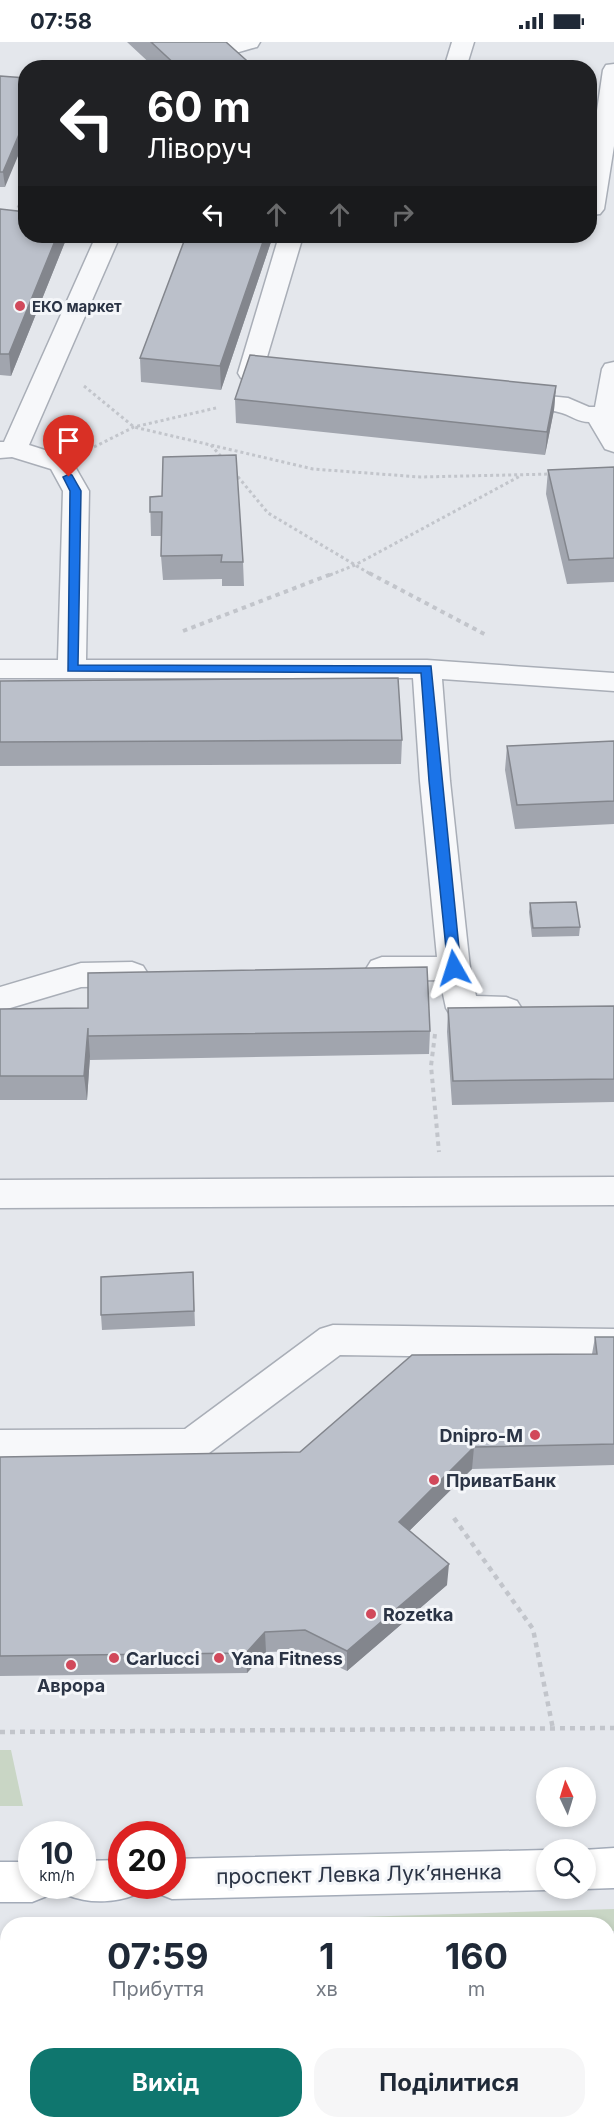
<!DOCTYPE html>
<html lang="uk">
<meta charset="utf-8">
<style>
body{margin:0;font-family:Inter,sans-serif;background:#f6f6f7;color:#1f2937;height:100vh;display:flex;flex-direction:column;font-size:22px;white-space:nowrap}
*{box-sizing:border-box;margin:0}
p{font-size:20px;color:#747a83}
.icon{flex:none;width:33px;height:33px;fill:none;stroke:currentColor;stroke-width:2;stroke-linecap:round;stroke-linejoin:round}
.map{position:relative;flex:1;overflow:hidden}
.panel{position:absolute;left:0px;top:1875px;width:615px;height:212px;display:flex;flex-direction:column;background:#fff;border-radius:24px 24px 0 0;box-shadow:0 3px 9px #0003}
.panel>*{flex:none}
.guide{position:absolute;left:18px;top:18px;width:579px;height:183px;border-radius:24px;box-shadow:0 3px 9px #0003;background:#202124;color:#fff;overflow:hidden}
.needle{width:39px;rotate:356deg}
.fabs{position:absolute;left:536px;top:1725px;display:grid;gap:12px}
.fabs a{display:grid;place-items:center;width:60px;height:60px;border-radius:50%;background:#fff;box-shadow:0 3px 9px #0003;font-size:30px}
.speed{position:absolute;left:18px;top:1779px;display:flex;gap:12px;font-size:30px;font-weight:700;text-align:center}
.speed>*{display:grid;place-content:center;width:78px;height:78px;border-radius:50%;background:#fff;box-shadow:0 3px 9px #0003;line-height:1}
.speed small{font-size:15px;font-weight:400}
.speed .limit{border:9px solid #d22;background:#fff;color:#111}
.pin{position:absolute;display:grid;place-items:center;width:51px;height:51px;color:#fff;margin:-62px -26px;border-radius:50% 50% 50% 0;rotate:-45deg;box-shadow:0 0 6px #0007}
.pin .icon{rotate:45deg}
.me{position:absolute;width:66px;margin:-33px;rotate:354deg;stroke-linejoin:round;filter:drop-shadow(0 0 4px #0008)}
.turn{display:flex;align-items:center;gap:21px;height:126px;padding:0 30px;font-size:27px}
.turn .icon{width:78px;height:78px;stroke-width:2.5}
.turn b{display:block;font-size:42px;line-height:51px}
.lanes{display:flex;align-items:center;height:57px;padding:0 30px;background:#0003;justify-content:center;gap:30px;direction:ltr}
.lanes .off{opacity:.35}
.eta{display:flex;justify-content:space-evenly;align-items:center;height:102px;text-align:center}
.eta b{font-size:36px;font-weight:700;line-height:42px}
.action{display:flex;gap:12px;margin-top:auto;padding:12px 30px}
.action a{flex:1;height:69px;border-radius:24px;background:#0f766e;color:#fff;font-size:24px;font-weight:700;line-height:69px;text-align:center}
.action a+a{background:#f6f6f7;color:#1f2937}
.status{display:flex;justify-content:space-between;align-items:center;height:42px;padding:0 30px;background:#fff;direction:ltr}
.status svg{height:16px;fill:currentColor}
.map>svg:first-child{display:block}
.green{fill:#c9d6c5}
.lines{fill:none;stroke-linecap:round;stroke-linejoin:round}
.minor-casing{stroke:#a9aeb7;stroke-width:3}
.major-casing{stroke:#a3abb8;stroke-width:3}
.path-far2{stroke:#c2c5cb;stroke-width:3;stroke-dasharray:3 3;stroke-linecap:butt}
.path-far1{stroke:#c2c5cb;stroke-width:4;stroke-dasharray:4.5 4.5;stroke-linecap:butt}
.path{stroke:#c2c5cb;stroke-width:4.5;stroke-dasharray:5 5;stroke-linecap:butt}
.minor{fill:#f7f8fa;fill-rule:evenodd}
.major{fill:#fff;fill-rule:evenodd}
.wall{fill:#a1a5ae}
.shaded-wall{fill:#83868d}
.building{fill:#bbc0ca;stroke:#83868d;stroke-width:1.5}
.route{fill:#1a73e8;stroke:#114b97;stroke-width:1.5}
.poi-dot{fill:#d1495b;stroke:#f4f6f9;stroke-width:2}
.labels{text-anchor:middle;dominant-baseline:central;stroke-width:6;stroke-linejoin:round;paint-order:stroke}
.far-poi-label{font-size:15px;font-weight:bold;fill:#2b3445;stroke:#f4f6f9;text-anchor:start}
.poi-label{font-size:18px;font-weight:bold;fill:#2b3445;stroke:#f4f6f9;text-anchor:start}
.near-street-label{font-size:21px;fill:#2b3445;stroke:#f4f6f9}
</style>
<div class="status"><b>07:58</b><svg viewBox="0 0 49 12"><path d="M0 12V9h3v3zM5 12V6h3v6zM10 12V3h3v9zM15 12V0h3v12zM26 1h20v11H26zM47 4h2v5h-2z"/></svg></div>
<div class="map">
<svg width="614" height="2086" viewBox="0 0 614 2086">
<rect width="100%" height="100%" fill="#e4e7ec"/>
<!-- green -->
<path class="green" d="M0 1708H11L23 1764H0Z
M614 1867V1889H608V1882H133Z"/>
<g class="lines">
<!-- minor casing -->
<g class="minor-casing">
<path id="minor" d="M225 0H260L257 5C243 8 229 15 215 12L212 7 215 2Z
M452 0H474L466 26H444Z
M614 22V104L604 167 600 172 590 173V116L603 28 606 23Z
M96 194H120L29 403 70 416 89 449 86 618H427L614 631V649L442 637 450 739 470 926 476 954 506 955 517 959 522 967 517 975C497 982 471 981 451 974L446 966 440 938 382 939 371 935 366 927 371 919 382 915H437L420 739 413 636H0V618H58L63 449 51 427 12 415 0 416V400H4Z
M279 194H303L264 325 285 329 289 334 285 339 276 342 241 336 238 331Z
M614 320V410L605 407 589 380C578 380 572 374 562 371 542 365 520 368 500 363L496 358 500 353 509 350 568 356 589 365H595L602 327 605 322Z
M132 920 143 924 148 932 143 940 132 944 81 945 0 969V945L81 921Z
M614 1135V1163L0 1166V1138Z
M333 1283 614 1287V1317L340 1313 205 1414 192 1419 0 1420V1388L185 1387 320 1287Z"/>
</g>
<!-- major casing -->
<g class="major-casing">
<path id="major" d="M614 1806V1846L585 1847 583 1846H585V1808H583Z
M546 1808V1846H550L546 1848 172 1857 157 1851 154 1844H172V1817Z
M122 1818V1844H141L137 1852C115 1861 89 1862 67 1853L63 1844H82V1819Z
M0 1820H32V1844H51L47 1854 32 1860H0Z
M614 1935V1979H608V1936Z
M8 1947V1991L0 1992V1948Z"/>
</g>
<!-- path-far2 -->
<path class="path-far2" d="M15 171 26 151
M84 344 134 385 313 427 420 435 552 432
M211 403 224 418
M94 405 134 385 216 366
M234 430 268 471 372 533
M330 533 355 523 522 433"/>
<!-- path-far1 -->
<path class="path-far1" d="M369 531 488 594
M183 589 334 531
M435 992 431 1024 439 1110"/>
<!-- path -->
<path class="path" d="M454 1476 533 1587 553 1687
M0 1690 614 1686"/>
<!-- minor -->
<use href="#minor" class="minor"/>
<!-- major -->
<use href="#major" class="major"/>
</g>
<!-- wall -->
<path class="wall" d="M127 0H226L255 26H155Z
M0 34 5 145H0Z
M0 167 67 195 11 334 0 333Z
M273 194 221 348 141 340 140 316Z
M556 344 554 368 545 413 236 381 235 357Z
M614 425V540L567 542 546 452 548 428Z
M150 455 243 520 244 544H222V537L163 538 161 514 162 494H151Z
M0 639 402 698 401 722 0 724Z
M614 699V782L515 787 505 728 507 704Z
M530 861 580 885 579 894 532 895 529 870Z
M614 964V1060L452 1063 447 990 448 966Z
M0 967 430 989 429 1012 90 1018V1014L87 1058H0Z
M193 1230 195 1284 102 1288 101 1273Z
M595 1295H614V1423L472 1427 409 1489 447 1543 347 1629 305 1609 266 1610 247 1631 0 1634V1415L300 1410 592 1312Z"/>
<!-- shaded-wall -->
<path class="shaded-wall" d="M26 76V95L5 145 3 130Z
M57 194H67V195L11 334 9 312Z
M265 194H273L221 348 220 324Z
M556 344 554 368 545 413 547 390Z
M88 986 90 1014 87 1058 84 1034Z
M474 1405 472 1427 397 1501 399 1480Z
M449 1522 447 1543 347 1629V1609Z
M265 1590 266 1610 247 1631 246 1611Z"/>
<!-- building -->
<path class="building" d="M151 0H226L255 26H179Z
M0 34 26 36V76L3 130H0Z
M0 167 26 170V194H57L9 312H0Z
M186 194H265L220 324 140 316Z
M250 313 556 344 547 390 235 357Z
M236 413 243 520H221L222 513 161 514 162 470H150V455L162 454 163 415Z
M614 425V516L569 518 548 428Z
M398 636 402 698 0 700V639Z
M614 699V759L517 763 507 704Z
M576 860 580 885 533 886 530 861Z
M427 925 430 989 88 994V986L84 1034H0V967L88 966V931Z
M614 964V1037L453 1039 448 966Z
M193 1230 194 1269 101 1273V1235Z
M595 1295H614V1402L474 1405 399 1480 449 1522 347 1609 305 1588 265 1590 246 1611 0 1614V1415L300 1410 412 1313 597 1312Z
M175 2079H323V2086H176Z
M421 2079H570V2086H422Z
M86 2081V2086H0V2082Z"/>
<!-- route -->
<path class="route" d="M69 432 72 433 81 449 78 623 431 624 461 926 459 930 454 931 448 926 429 739 421 631 68 629 70 449 63 435Z"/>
<!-- markers -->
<g class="poi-dot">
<circle cx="20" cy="264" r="6"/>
<circle cx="535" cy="1393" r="6"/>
<circle cx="434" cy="1438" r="6"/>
<circle cx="371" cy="1572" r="6"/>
<circle cx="114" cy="1616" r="6"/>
<circle cx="219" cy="1616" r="6"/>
<circle cx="71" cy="1623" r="6"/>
</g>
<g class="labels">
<!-- far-poi labels -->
<g class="far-poi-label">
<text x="32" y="264">ЕКО маркет</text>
</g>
<!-- poi labels -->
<g class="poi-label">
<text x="523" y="1393" text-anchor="end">Dnipro-M</text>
<text x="446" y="1438">ПриватБанк</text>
<text x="383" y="1572">Rozetka</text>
<text x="126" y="1616">Carlucci</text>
<text x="231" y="1616">Yana Fitness</text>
<text x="71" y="1643" text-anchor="middle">Аврора</text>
</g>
<!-- near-street labels -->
<g class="near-street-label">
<text transform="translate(359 1832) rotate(-1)">проспект Левка Лукʼяненка</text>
</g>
</g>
</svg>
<div class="fabs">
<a><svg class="needle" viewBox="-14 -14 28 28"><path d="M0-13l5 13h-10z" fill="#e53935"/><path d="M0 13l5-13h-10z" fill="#747a83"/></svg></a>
<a><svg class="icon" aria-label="search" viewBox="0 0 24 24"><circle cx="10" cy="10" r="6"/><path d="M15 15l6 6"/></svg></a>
</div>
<div class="speed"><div>10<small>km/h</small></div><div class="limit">20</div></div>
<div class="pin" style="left:69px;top:435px;background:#d93025"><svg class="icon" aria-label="arrive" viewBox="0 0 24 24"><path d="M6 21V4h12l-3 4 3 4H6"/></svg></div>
<svg class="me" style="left:454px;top:926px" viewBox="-20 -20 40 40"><path d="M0-17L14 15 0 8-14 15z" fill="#1a73e8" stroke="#fff" stroke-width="4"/></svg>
<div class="guide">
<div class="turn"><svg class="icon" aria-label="left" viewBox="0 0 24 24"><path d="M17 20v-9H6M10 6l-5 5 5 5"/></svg><div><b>60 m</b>Ліворуч</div></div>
<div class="lanes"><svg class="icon" aria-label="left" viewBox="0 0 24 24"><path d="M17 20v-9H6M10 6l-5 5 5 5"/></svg><svg class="icon off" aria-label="ahead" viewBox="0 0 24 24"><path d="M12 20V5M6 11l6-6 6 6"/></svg><svg class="icon off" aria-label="ahead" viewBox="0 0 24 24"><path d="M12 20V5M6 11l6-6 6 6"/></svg><svg class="icon off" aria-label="right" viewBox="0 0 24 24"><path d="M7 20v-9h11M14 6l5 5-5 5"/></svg></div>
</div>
<section class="panel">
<div class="eta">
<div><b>07:59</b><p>Прибуття</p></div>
<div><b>1</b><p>хв</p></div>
<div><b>160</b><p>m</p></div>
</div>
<div class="action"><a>Вихід</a><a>Поділитися</a></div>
</section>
</div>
